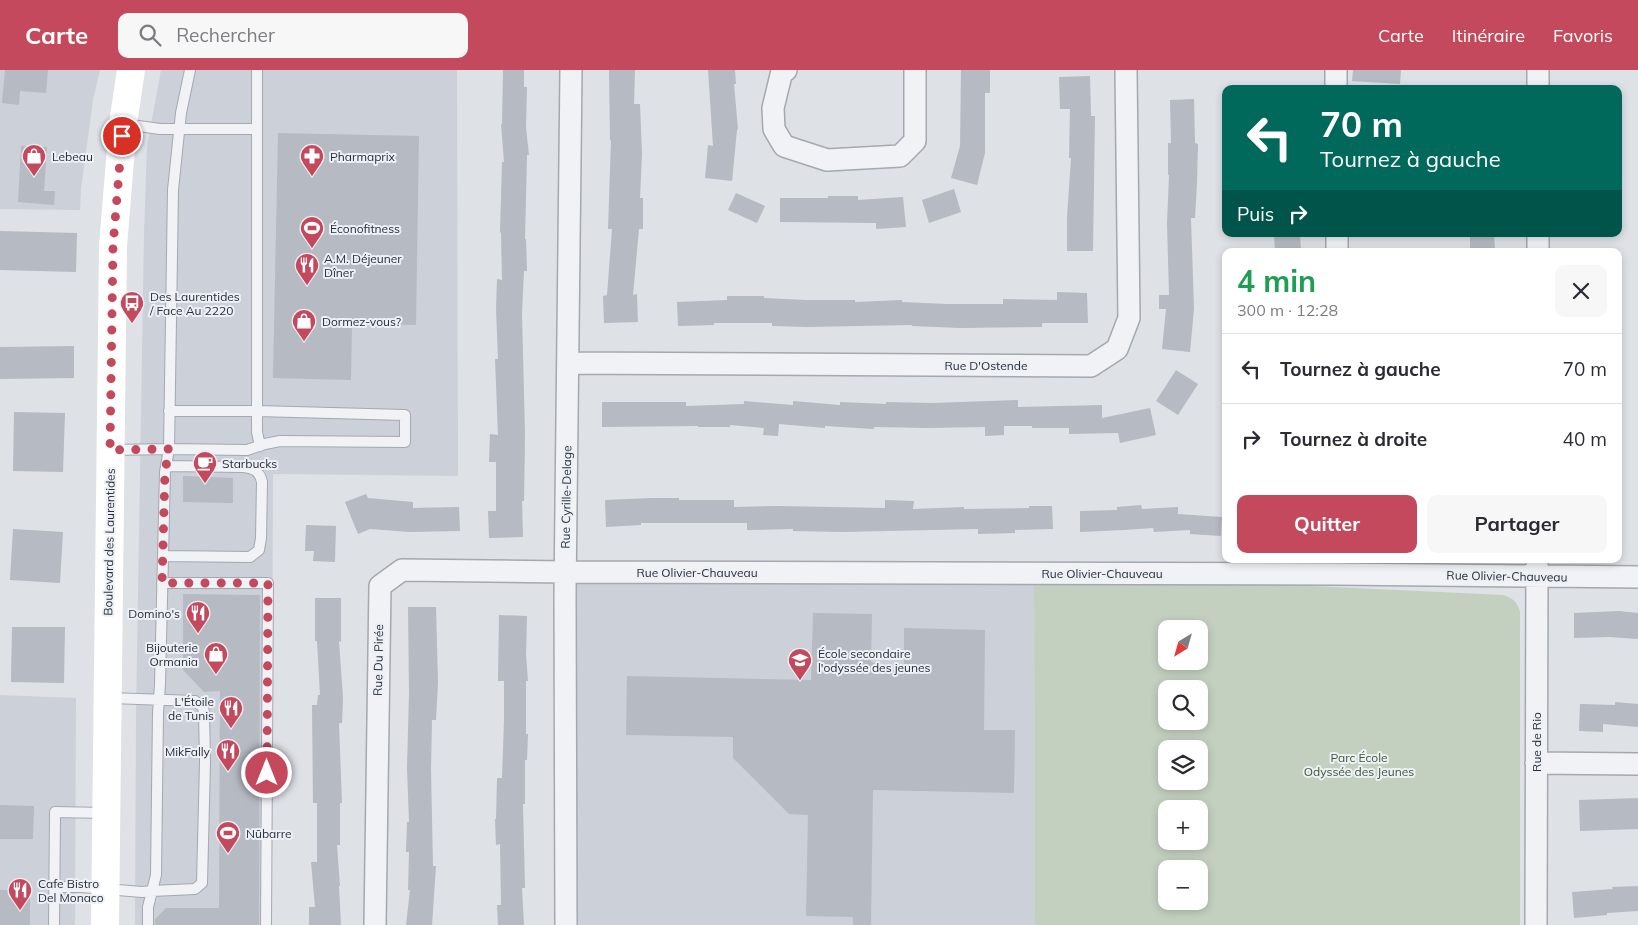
<!DOCTYPE html>
<html lang="fr">
<meta charset="utf-8">
<style>
body{margin:0;font-family:Mulish,sans-serif;background:#f7f7f7;color:#2b2b33;height:100vh;display:flex;flex-direction:column;font-size:19px;white-space:nowrap}
*{box-sizing:border-box;margin:0}
p{font-size:16px;color:#7c7c81}
.icon{flex:none;width:28px;height:28px;fill:none;stroke:currentColor;stroke-width:2;stroke-linecap:round;stroke-linejoin:round}
.map{position:relative;flex:1;overflow:hidden}
.side{position:absolute;left:1222px;top:178px;width:400px;height:315px;display:flex;flex-direction:column;background:#fff;border-radius:10px;box-shadow:0 2px 8px #0003}
.side>*{flex:none}
.banner{position:absolute;left:1222px;top:15px;width:400px;height:152px;border-radius:10px;box-shadow:0 2px 8px #0003;background:#00695c;color:#fff;overflow:hidden}
.needle{width:32px;rotate:217deg}
.tools{position:absolute;left:1158px;top:550px;display:grid;gap:10px}
.tools a{display:grid;place-items:center;width:50px;height:50px;border-radius:10px;background:#fff;box-shadow:0 2px 8px #0003;font-size:25px}
.pin{position:absolute;display:grid;place-items:center;width:42px;height:42px;color:#fff;margin:-21px;border:2px solid #fff;border-radius:50%;box-shadow:0 1px 5px #0007}
.me{position:absolute;width:55px;margin:-28px;rotate:0deg;stroke-linejoin:round;filter:drop-shadow(0 0 4px #0008)}
.turn{display:flex;align-items:center;gap:18px;height:105px;padding:0 15px;font-size:22px}
.turn .icon{width:65px;height:65px;stroke-width:2.5}
.turn b{display:block;font-size:35px;line-height:42px}
.then{display:flex;align-items:center;height:48px;padding:0 15px;background:#0003;gap:10px;font-size:19px}
.round{display:grid;place-items:center;flex:none;width:52px;height:52px;border-radius:10px;background:#f7f7f7}
.summary{display:flex;align-items:center;justify-content:space-between;height:85px;padding:0 15px}
h1{font-size:30px;font-weight:700;line-height:38px;color:#1e9e55}
.action{display:flex;gap:10px;margin-top:auto;padding:10px 15px}
.action a{flex:1;height:58px;border-radius:10px;background:#c5495c;color:#fff;font-size:20px;font-weight:700;line-height:58px;text-align:center}
.action a+a{background:#f7f7f7;color:#2b2b33}
ul{padding:0;list-style:none}
li{display:flex;align-items:center;gap:15px;height:70px;padding:0 15px;border-top:1px solid #e1e1e2}
li div{flex:1}
li b{display:block;font-size:19px}
li em{font-style:normal}
header{display:flex;align-items:center;gap:30px;box-sizing:border-box;height:70px;padding:0 25px;background:#c5495c;color:#fff}
header strong{font-size:24px}
nav{display:flex;gap:28px;margin-inline-start:auto;font-size:18px}
.search{width:350px;height:45px;background:#f7f7f7;display:flex;align-items:center;gap:12px;box-sizing:border-box;padding:0 18px;border-radius:10px;color:#7c7c81;font-size:19px}
.map>svg:first-child{display:block}
.built{fill:#ccd0d8}
.green{fill:#c3d0bf;fill-rule:evenodd}
.building{fill:#b5bac3}
.lines{fill:none;stroke-linecap:round;stroke-linejoin:round}
.service-casing{stroke:#a4a8b0;stroke-width:12}
.minor-casing{stroke:#a4a8b0;stroke-width:24}
.service{stroke:#f0f2f5;stroke-width:10}
.minor{stroke:#f0f2f5;stroke-width:21}
.secondary{stroke:#fff;stroke-width:28}
.route{stroke:#c5495c;stroke-width:9;stroke-dasharray:0 16.2}
.labels{text-anchor:middle;dominant-baseline:central;stroke-width:4;stroke-linejoin:round;paint-order:stroke}
.poi-label{font-size:12px;fill:#282f3c;stroke:#edf0f4;text-anchor:start}
.street-label{font-size:12px;fill:#282f3c;stroke:#edf0f4}
.park-label{font-size:12px;fill:#3c5736;stroke:#edf0f4}
</style>
<header>
<strong>Carte</strong>
<div class="search"><svg class="icon" aria-label="search" viewBox="0 0 24 24"><circle cx="10" cy="10" r="6"/><path d="M15 15l6 6"/></svg>Rechercher</div>
<nav><a>Carte</a><a>Itinéraire</a><a>Favoris</a></nav>
</header>
<div class="map">
<svg width="1638" height="855" viewBox="0 0 1638 855">
<rect width="100%" height="100%" fill="#dee1e6"/>
<!-- built -->
<path class="built" d="M0 0H100L93 30 81 119 80 140 0 139Z
M161 0H457L458 406 273 404 271 855H135L136 645 144 165 147 76Z
M565 502 1034 503 1035 855H566Z
M0 625 76 628 75 855H0Z"/>
<!-- green -->
<path class="green" d="M1034 503 1503 525C1513 528 1517 532 1520 541V855H1035ZM1166 559H1199V591H1166ZM1166 619H1199V651H1166ZM1166 679H1199V711H1166ZM1166 739H1199V771H1166ZM1166 799H1199V831H1166Z"/>
<!-- building -->
<path class="building" d="M5 0H48L46 23 20 21 19 35 2 33Z
M503 0H524V17H527L526 57 529 85H527L525 169H526L527 201H524L522 243 525 365 524 431H522L523 467 489 468 488 441H496V392H489L490 364 498 365 495 289H498L496 239 497 209 502 210 501 163 500 162 502 92H504L501 54H502Z
M609 0H635L634 34H640L642 84 640 128H643V159H639L633 225 637 224 638 252 604 253 603 226 607 225 612 159H608L611 70H610Z
M708 0H735L736 14H734L738 59 737 60 732 111 705 108 708 75 713 76Z
M961 0H990V23H985V83L977 115 951 108 960 76Z
M1353 0H1401L1400 14 1352 11Z
M1090 6 1091 46H1095L1093 181H1067V147L1071 88H1069L1070 39H1060L1059 7Z
M1194 29 1195 73 1198 74 1197 113 1195 148H1191L1194 239 1190 282 1162 279 1166 239H1159V225H1169L1167 153 1169 105H1168V73H1171L1170 30Z
M278 63 419 66 416 255 352 254 351 310 273 308Z
M21 76 47 77 44 121H55L54 135 18 132Z
M954 119 961 142 929 153 922 130Z
M736 123 765 136 757 153 728 140Z
M828 126H858V130L903 127 906 157 876 159V153L780 152V128H828Z
M0 161 77 163 76 202 0 200Z
M1274 164H1300L1301 181H1275Z
M1470 164H1494L1495 181H1470Z
M1057 222 1087 223 1088 253H1042V257L960 258 912 256V255L807 257 772 256V253H714V255L678 256 677 232 727 230V226H764V228L806 230H855V232L902 230V232L946 234H1003V229L1057 230Z
M74 276V308L0 309V277Z
M1176 300 1198 314 1178 345 1156 331Z
M1018 330V337L1102 335V348L1150 338 1156 365 1120 373 1118 363 1069 364V358H1032V356H1004V365L985 366V357L926 358 874 357V359L825 356V358L779 354 778 366 763 365 764 358 730 355V357H698V356L602 357V332H686V336L744 334V331L793 335V331L840 335V332L886 334V332L932 333Z
M14 342 65 343 63 402 13 401Z
M183 406 233 408V433L183 432Z
M366 424 368 428 413 432V438L459 437 460 461 410 462 370 459 358 464 345 432Z
M651 428H679V430H734V437L778 436 885 438V430L914 431 913 439 964 437V439L1029 438V436H1052L1053 459 1015 460V463L978 464V459L841 462 793 461V459L747 460V453H641V455L606 457 605 430Z
M1141 435 1142 439 1178 437V444L1222 447 1221 466 1190 464V460L1154 462 1153 458 1124 460 1080 462V441L1117 440V437Z
M306 455 336 456 335 492 313 491 314 481H305Z
M13 459 63 462 60 513 10 510Z
M183 524 260 525 259 855H155V849L166 838H219L220 621 204 622 183 600Z
M315 528H341V572L339 571 343 628 342 653H339L342 733H340V775H337L340 816H339L341 855H309V837H315L311 792H317V733H313L312 635H317L318 625H320L317 571H315Z
M408 537H436L438 613 436 650H432L431 699 433 796H436L432 855H406L410 820H408L409 782H406L407 752H409L407 698 409 623Z
M1619 541 1638 543V569L1609 567 1574 568V543Z
M813 543 872 544 871 592 904 604V558L985 560 984 660H1015L1014 723 873 720 871 855H853V847L806 846 808 745 789 744 733 688V667L626 665 627 606 811 610Z
M499 545 527 546 526 585 528 611H526V664H528L527 690H525V734H523L525 818H522L524 855H498L497 835H501L500 774 496 775 495 749H496L497 708H502L504 651V611H498Z
M12 557H65L64 613 11 612Z
M1615 632 1638 634V657L1603 654V662L1579 661 1580 634 1615 635Z
M1638 728V759L1580 761 1579 730Z
M0 735 34 736 33 769H0Z
M1638 816V841L1607 843V845L1574 848 1572 822 1613 819 1612 817Z
M0 820H30V855H0Z"/>
<g class="lines">
<!-- service casing -->
<g class="service-casing">
<path id="service" d="M257 0V362L260 376
M124 54 160 59H257
M111 380 169 379 173 120 181 43 190 0
M163 486 250 487 259 480 261 468 262 412C260 401 253 398 243 397L166 396
M162 513H268L266 855
M110 628 195 631 203 637 204 643 205 692 202 813 195 819 152 821 148 837V855
M54 817H81L142 822 152 821 156 805 158 643 160 614 165 402 169 379 247 380 265 374 280 371 405 372V345L257 341H169
M54 855 55 742 105 743"/>
</g>
<!-- minor casing -->
<g class="minor-casing">
<path id="minor" d="M786 0 782 1 773 38 774 59 784 76 827 90 900 86 915 71V0
M1336 0V19
M1538 19V0
M1337 164V181
M1538 181V164
M568 293 1091 296 1117 279 1129 248 1126 0
M1536 693 1638 694
M375 855 380 516 402 500 565 502 1337 504 1638 507
M566 855 565 524 571 0
M1536 855 1537 489"/>
</g>
<!-- service -->
<use href="#service" class="service"/>
<!-- minor -->
<use href="#minor" class="minor"/>
<!-- secondary -->
<path class="secondary" d="M105 855 113 176 123 54 131 0"/>
</g>
<g class="lines">
<!-- route -->
<path class="route" d="M122 66 113 176 110 380 169 379 165 402 162 513H268L267 703"/>
</g>
<!-- icons -->
<defs>
<g id="shop-pin" transform="scale(1.25)"><path d="M0 17L-7.5 6A9.5 9.5 0 1 1 7.5 6Z" fill="#c5495c" stroke="#edf0f4"/><path d="M-5-2.5h2.3a2.7 3.5 0 0 1 5.4 0H5L5.5 6h-11ZM-1.5-2.5h3a1.5 2.3 0 0 0-3 0Z" fill="#fff"/></g>
<g id="pharmacy-pin" transform="scale(1.25)"><path d="M0 17L-7.5 6A9.5 9.5 0 1 1 7.5 6Z" fill="#c5495c" stroke="#edf0f4"/><path d="M-2-6h4v4h4v4h-4v4h-4v-4h-4v-4h4Z" fill="#fff"/></g>
<g id="stadium-pin" transform="scale(1.25)"><path d="M0 17L-7.5 6A9.5 9.5 0 1 1 7.5 6Z" fill="#c5495c" stroke="#edf0f4"/><path d="M0-5a6.5 5 0 1 0 0 10a6.5 5 0 1 0 0-10ZM-3.5-1.8h7v3.6h-7Z" fill="#fff"/></g>
<g id="restaurant-pin" transform="scale(1.25)"><path d="M0 17L-7.5 6A9.5 9.5 0 1 1 7.5 6Z" fill="#c5495c" stroke="#edf0f4"/><path d="M-5-6h1v4h1v-4h1v4h1v-4h1v5L-1.5 .5V6h-2V.5L-5-1ZM5-6V6H3V1.5H1.5Q1.5-4 5-6Z" fill="#fff"/></g>
<g id="bus-pin" transform="scale(1.25)"><path d="M0 17L-7.5 6A9.5 9.5 0 1 1 7.5 6Z" fill="#c5495c" stroke="#edf0f4"/><path d="M-5-6H5V4H4V6H2V4H-2V6H-4V4H-5ZM-3.5-4V0h7V-4ZM-3.5 1.2v1.5H-2V1.2ZM2 1.2v1.5H3.5V1.2Z" fill="#fff"/></g>
<g id="cafe-pin" transform="scale(1.25)"><path d="M0 17L-7.5 6A9.5 9.5 0 1 1 7.5 6Z" fill="#c5495c" stroke="#edf0f4"/><path d="M-5.5-4.5H6V0H3Q3 3.5 0 3.5H-2.5Q-5.5 3.5-5.5 0ZM3-3.2v2h1.7v-2ZM-6 4.5H4V6H-6Z" fill="#fff"/></g>
<g id="school-pin" transform="scale(1.25)"><path d="M0 17L-7.5 6A9.5 9.5 0 1 1 7.5 6Z" fill="#c5495c" stroke="#edf0f4"/><path d="M0-5L7-2L0 1L-7-2ZM-4 1L0 2.5L4 1V4Q0 6-4 4Z" fill="#fff"/></g>
</defs>
<g fill-rule="evenodd">
<use href="#shop-pin" x="34" y="86"/>
<use href="#pharmacy-pin" x="312" y="86"/>
<use href="#stadium-pin" x="312" y="158"/>
<use href="#restaurant-pin" x="307" y="195"/>
<use href="#bus-pin" x="132" y="233"/>
<use href="#shop-pin" x="304" y="251"/>
<use href="#cafe-pin" x="205" y="393"/>
<use href="#restaurant-pin" x="198" y="543"/>
<use href="#shop-pin" x="216" y="584"/>
<use href="#school-pin" x="800" y="590"/>
<use href="#restaurant-pin" x="231" y="638"/>
<use href="#restaurant-pin" x="228" y="681"/>
<use href="#stadium-pin" x="228" y="763"/>
<use href="#restaurant-pin" x="20" y="820"/>
</g>
<g class="labels">
<!-- poi labels -->
<g class="poi-label">
<text x="52" y="86">Lebeau</text>
<text x="330" y="86">Pharmaprix</text>
<text x="330" y="158">Éconofitness</text>
<text x="324" y="188">A.M. Déjeuner<tspan x="324" dy="14">Dîner</tspan></text>
<text x="150" y="226">Des Laurentides<tspan x="150" dy="14">/ Face Au 2220</tspan></text>
<text x="322" y="251">Dormez-vous?</text>
<text x="222" y="393">Starbucks</text>
<text x="180" y="543" text-anchor="end">Domino's</text>
<text x="198" y="577" text-anchor="end">Bijouterie<tspan x="198" dy="14">Ormania</tspan></text>
<text x="818" y="583">École secondaire<tspan x="818" dy="14">l'odyssée des jeunes</tspan></text>
<text x="214" y="631" text-anchor="end">L'Étoile<tspan x="214" dy="14">de Tunis</tspan></text>
<text x="210" y="681" text-anchor="end">MikFally</text>
<text x="246" y="763">Nūbarre</text>
<text x="38" y="813">Cafe Bistro<tspan x="38" dy="14">Del Monaco</tspan></text>
</g>
<!-- street labels -->
<g class="street-label">
<text x="986" y="295">Rue D'Ostende</text>
<text transform="translate(566 427) rotate(-89)">Rue Cyrille-Delage</text>
<text transform="translate(109 472) rotate(-89)">Boulevard des Laurentides</text>
<text x="697" y="502">Rue Olivier-Chauveau</text>
<text x="1102" y="503">Rue Olivier-Chauveau</text>
<text transform="translate(1507 506) rotate(1)">Rue Olivier-Chauveau</text>
<text transform="translate(378 590) rotate(-89)">Rue Du Pirée</text>
<text transform="translate(1536 672) rotate(-90)">Rue de Rio</text>
</g>
<!-- park labels -->
<g class="park-label">
<text x="1359" y="687">Parc École<tspan x="1359" dy="14">Odyssée des Jeunes</tspan></text>
</g>
</g>
</svg>
<div class="tools">
<a><svg class="needle" viewBox="-14 -14 28 28"><path d="M0-13l5 13h-10z" fill="#e53935"/><path d="M0 13l5-13h-10z" fill="#7c7c81"/></svg></a>
<a><svg class="icon" aria-label="search" viewBox="0 0 24 24"><circle cx="10" cy="10" r="6"/><path d="M15 15l6 6"/></svg></a>
<a><svg class="icon" aria-label="layers" viewBox="0 0 24 24"><path d="M12 4l9 5-9 5-9-5zM3 14l9 5 9-5"/></svg></a>
<a>+</a>
<a>−</a>
</div>
<div class="pin" style="left:122px;top:66px;background:#d93025"><svg class="icon" aria-label="arrive" viewBox="0 0 24 24"><path d="M6 21V4h12l-3 4 3 4H6"/></svg></div>
<svg class="me" style="left:267px;top:703px" viewBox="-20 -20 40 40"><circle r="17" fill="#c5495c" stroke="#fff" stroke-width="3"/><path d="M0-11L8 9 0 5-8 9z" fill="#fff"/></svg>
<div class="banner">
<div class="turn"><svg class="icon" aria-label="left" viewBox="0 0 24 24"><path d="M17 20v-9H6M10 6l-5 5 5 5"/></svg><div><b>70 m</b>Tournez à gauche</div></div>
<div class="then">Puis<svg class="icon" aria-label="right" viewBox="0 0 24 24"><path d="M7 20v-9h11M14 6l5 5-5 5"/></svg></div>
</div>
<section class="side">
<div class="summary"><div><h1>4 min</h1><p>300 m · 12:28</p></div><a class="round"><svg class="icon" aria-label="close" viewBox="0 0 24 24"><path d="M6 6l12 12M18 6L6 18"/></svg></a></div>
<ul>
<li><svg class="icon" aria-label="left" viewBox="0 0 24 24"><path d="M17 20v-9H6M10 6l-5 5 5 5"/></svg><div><b>Tournez à gauche</b></div><em>70 m</em></li>
<li><svg class="icon" aria-label="right" viewBox="0 0 24 24"><path d="M7 20v-9h11M14 6l5 5-5 5"/></svg><div><b>Tournez à droite</b></div><em>40 m</em></li>
</ul>
<div class="action"><a>Quitter</a><a>Partager</a></div>
</section>
</div>
